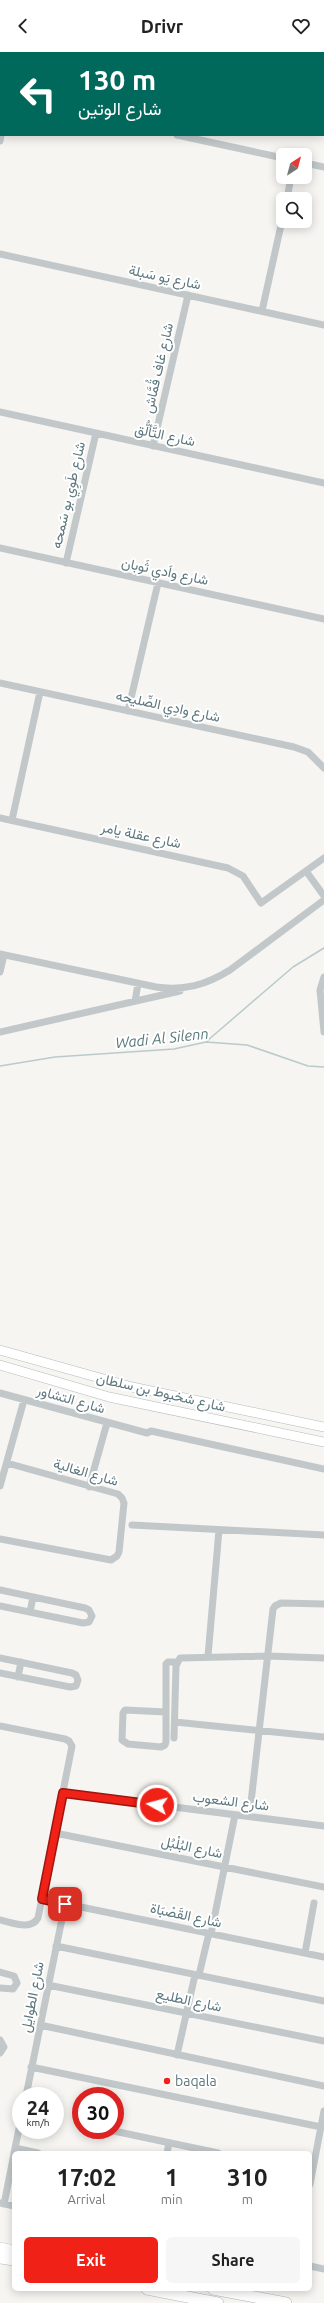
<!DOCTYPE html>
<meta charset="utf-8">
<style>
body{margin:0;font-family:Ubuntu,Vazirmatn,sans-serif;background:#f6f6f6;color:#222;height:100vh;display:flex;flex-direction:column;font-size:15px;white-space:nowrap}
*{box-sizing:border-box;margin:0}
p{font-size:13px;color:#767676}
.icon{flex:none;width:22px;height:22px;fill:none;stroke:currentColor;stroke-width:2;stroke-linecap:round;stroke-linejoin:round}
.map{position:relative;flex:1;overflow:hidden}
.side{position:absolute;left:12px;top:2099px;width:300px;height:140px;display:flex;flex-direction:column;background:#fff;border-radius:6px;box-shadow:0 2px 10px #0003}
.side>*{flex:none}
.hud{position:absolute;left:0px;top:0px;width:324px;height:84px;box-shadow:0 2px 10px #0003;background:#00695c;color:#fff;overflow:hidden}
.needle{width:26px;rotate:36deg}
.tools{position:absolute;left:276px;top:96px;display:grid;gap:8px}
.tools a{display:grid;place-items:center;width:36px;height:36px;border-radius:6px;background:#fff;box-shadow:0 2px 10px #0003;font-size:20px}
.speed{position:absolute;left:12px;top:2035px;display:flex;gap:8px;font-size:20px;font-weight:700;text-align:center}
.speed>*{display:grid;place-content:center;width:52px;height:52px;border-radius:50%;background:#fff;box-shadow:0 2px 10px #0003;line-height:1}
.speed small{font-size:10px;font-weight:400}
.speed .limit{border:6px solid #d22;background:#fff;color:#111}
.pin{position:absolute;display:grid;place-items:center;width:34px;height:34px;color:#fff;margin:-17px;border-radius:8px;box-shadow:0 2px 6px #0006}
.me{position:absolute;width:44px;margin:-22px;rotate:277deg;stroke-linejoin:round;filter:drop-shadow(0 0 3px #0008)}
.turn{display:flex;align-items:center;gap:14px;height:84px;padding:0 12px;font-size:18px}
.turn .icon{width:52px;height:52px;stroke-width:2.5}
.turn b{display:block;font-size:28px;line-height:34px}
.eta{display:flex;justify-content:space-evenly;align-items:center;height:68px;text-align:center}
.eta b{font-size:24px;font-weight:700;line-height:28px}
.primary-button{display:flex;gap:8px;margin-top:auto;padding:8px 12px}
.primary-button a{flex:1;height:46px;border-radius:6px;background:#f02217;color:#fff;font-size:16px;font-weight:700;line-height:46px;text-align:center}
.primary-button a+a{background:#f6f6f6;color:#222}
header{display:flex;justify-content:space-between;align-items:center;height:52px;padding:0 12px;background:#fff;font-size:18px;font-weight:700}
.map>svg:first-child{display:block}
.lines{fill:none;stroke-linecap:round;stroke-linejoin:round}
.stream{stroke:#bacacc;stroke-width:1.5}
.major-casing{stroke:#b5bbbd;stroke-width:10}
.highway-casing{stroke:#b6bbbd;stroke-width:12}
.minor{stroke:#c2c8ca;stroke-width:7}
.major{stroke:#fff;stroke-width:9}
.highway{stroke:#fff;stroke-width:11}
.route-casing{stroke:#9c160f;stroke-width:10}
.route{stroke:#f02217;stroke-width:7}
.poi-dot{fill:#f02217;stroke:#fff;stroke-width:1.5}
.labels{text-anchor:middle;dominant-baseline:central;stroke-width:4;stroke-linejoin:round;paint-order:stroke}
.street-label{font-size:14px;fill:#5e777f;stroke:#fff}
.poi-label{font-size:14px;fill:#5e777f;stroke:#fff;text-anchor:start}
.water-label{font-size:15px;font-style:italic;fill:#59787b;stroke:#fff}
</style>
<header><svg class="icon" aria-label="back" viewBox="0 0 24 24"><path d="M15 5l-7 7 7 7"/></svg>Drivr<svg class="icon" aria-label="heart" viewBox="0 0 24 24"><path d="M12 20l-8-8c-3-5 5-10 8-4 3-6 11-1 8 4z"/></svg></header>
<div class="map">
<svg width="324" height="2251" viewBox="0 0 324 2251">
<rect width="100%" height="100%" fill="#f6f5f1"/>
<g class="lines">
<!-- stream -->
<path class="stream" d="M207 989 293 915 324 896
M0 1014 55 1005 174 997 206 990 247 993 308 1014 324 1015"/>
<!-- major casing -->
<g class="major-casing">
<path id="major" d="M0 1298 132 1335 324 1375
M0 1313 109 1345 324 1390"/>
</g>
<!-- highway casing -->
<g class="highway-casing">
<path id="highway" d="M0 2196 14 2199
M0 2206 14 2208
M147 2237 218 2251
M213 2237 286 2251"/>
</g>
<!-- minor -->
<path class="minor" d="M220 0 224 1
M20 1V0
M323 23H324
M177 83 283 106
M0 89 1 83
M305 111 324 115
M287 147 291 125
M0 202 324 273
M262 259 283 164
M0 360 324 431
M153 394 188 243
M0 496 324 567
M66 511 96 381
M0 631 294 695 308 700 324 716
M128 659 158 531
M0 766 228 816 243 824 261 851 324 806
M12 768 40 640
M306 819 324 844
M0 902 156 935C184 939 206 933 230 918L324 848
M0 920 4 903
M324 925 320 938 324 980
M135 949 138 932
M0 980 180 939
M0 1341 147 1381 151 1379 324 1417
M0 1434 24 1348
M89 1435 107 1371
M132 1473 324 1483
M0 1487 111 1508 117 1504 119 1500 124 1451 122 1446 118 1442 7 1411
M0 1538 85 1556 89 1558 92 1564 89 1570 83 1571 0 1554
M30 1560 33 1545
M208 1604 219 1478
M0 1606 72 1621 76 1623 78 1628 76 1634 70 1635 0 1621
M18 1625 21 1610
M166 1660 125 1658 123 1661 122 1688 128 1692 161 1695 165 1693 166 1690V1612L168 1610H176
M175 1670 324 1685
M0 1674 65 1687 69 1689 72 1694 38 1866C31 1879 11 1870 0 1868
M174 1686 176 1614 180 1606 268 1604 324 1606
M63 1741 324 1774
M251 1750 273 1557 275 1554 281 1551 324 1552
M55 1781 324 1835
M42 1847 324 1905
M211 1882 235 1763
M56 1894 324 1949
M305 1901 314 1851
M0 1920 14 1924 17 1931 13 1937 0 1936
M199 1923 209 1881
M48 1933 324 1989
M40 1973 324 2034
M0 1988 4 1995 0 2001
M177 2003 195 1923
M31 2015 321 2075
M26 2044 65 1852
M109 2078 218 2101
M15 2096 38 2101
M14 2101 21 2067
M167 2101 169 2091
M310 2132 324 2059
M0 2151 14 2154
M4 2152 14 2102
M310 2214 324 2217"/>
<!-- major -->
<use href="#major" class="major"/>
<!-- highway -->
<use href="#highway" class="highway"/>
</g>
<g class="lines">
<!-- route casing -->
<g class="route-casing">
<path id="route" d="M65 1852 42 1847 63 1741 157 1753"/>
</g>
<!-- route -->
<use href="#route" class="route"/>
</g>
<!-- markers -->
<circle class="poi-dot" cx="167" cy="2029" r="4"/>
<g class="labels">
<!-- street labels -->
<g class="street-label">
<text transform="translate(165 225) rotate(12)">شارع يَو سَبلة</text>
<text transform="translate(158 316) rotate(-77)">شارع غاف قُمَّاش</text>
<text transform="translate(165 383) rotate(12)">شارع التَّألُّق</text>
<text transform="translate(68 443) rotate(-77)">شارع طَوِي بو سَمحه</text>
<text transform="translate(165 519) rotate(12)">شارع واَدي ثَوبان</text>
<text transform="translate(168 654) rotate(12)">شارع وادِي الصِّليحه</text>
<text transform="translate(141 783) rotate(12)">شارع عقلة يامر</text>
<text transform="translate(161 1340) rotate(13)">شارع شخبوط بن سلطان</text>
<text transform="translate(71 1347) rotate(16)">شارع التشاور</text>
<text transform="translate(86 1420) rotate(16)">شارع الغالية</text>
<text transform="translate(231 1749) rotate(7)">شارع الشعوب</text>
<text transform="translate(192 1795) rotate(12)">شارع البُلْبُل</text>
<text transform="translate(186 1863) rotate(12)">شارع القَصْبَاة</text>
<text transform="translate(32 1945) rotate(-79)">شارع الطوايل</text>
<text transform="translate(189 1948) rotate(12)">شارع الطليع</text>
</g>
<!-- poi labels -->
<g class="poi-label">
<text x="175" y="2029">baqala</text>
</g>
<!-- water labels -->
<g class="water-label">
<text transform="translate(162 986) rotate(-6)">Wadi Al Silenn</text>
</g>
</g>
</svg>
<div class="tools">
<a><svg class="needle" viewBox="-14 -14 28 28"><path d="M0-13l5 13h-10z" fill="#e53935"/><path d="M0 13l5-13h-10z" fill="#767676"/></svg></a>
<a><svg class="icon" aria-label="search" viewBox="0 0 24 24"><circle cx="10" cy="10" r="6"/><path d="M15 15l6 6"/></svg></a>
</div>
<div class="speed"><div>24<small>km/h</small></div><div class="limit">30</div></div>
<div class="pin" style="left:65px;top:1852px;background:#d93025"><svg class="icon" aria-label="arrive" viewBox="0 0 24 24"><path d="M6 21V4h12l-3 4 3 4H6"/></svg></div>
<svg class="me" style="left:157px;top:1753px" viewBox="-20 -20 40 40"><circle r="17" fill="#f02217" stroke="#fff" stroke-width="3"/><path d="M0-11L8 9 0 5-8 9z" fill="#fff"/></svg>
<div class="hud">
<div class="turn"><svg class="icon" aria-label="left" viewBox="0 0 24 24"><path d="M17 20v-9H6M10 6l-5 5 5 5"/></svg><div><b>130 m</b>شارع الوتين</div></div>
</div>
<section class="side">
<div class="eta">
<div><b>17:02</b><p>Arrival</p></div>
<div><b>1</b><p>min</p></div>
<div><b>310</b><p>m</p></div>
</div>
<div class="primary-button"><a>Exit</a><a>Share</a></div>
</section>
</div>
